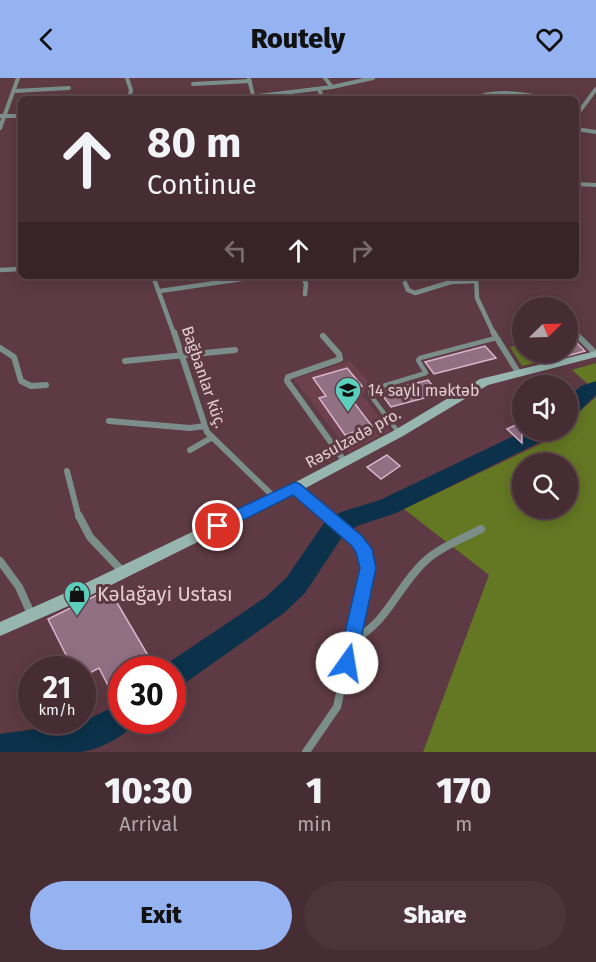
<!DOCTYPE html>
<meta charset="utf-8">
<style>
body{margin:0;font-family:"Fira Sans",sans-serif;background:#4d343b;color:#f1f3f6;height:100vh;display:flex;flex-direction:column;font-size:22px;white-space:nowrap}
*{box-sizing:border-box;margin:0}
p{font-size:20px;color:#b0a7ac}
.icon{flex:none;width:33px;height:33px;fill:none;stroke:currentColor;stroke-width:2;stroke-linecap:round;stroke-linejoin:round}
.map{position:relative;height:674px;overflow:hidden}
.sheet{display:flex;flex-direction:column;background:#462c33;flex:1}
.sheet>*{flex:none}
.top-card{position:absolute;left:18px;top:18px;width:561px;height:183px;border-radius:9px;box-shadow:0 3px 15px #0003,0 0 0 2px #5e484e;background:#462c33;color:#f1f3f6;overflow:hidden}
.needle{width:39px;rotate:67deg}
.controls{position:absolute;left:512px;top:219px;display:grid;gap:12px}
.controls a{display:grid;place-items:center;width:66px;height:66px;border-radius:50%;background:#462c33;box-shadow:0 3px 15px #0003,0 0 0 2px #5e484e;font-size:30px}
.speed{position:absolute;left:18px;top:578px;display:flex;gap:12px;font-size:30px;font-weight:700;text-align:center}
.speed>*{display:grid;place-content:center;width:78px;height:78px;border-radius:50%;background:#462c33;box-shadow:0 3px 15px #0003,0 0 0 2px #5e484e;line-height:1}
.speed small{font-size:15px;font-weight:400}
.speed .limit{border:9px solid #d22;background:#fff;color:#111}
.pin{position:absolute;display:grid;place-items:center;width:51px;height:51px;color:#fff;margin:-26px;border:3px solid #fff;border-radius:50%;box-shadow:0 2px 6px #0007}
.me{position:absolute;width:66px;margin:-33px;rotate:13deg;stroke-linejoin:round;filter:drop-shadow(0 0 4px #0008)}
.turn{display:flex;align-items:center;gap:21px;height:126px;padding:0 30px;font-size:27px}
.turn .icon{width:78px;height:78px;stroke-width:2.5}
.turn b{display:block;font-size:42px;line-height:51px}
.lanes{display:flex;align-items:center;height:57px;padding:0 30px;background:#0003;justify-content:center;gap:30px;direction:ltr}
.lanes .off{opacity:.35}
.eta{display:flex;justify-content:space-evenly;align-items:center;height:102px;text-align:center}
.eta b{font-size:36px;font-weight:800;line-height:42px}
.action{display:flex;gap:12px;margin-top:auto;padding:12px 30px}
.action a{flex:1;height:69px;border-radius:36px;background:#95b2f1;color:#111;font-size:24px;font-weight:800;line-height:69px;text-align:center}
.action a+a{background:#4d343b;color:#f1f3f6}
header{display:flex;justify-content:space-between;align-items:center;height:78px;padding:0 30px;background:#95b2f1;color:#111;font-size:27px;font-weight:800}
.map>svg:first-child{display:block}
.built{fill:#6c414d}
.green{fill:#647723;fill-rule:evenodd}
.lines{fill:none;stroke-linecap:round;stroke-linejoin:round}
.river{fill:#0b324a;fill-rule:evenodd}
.building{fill:#917084;stroke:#dab5cb;stroke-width:1.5}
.lane{stroke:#7b8e8a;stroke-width:4.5}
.street-far3{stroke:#7b8e8a;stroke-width:4}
.street-far2{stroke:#7b8e8a;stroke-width:4.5}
.street-far1{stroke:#7b8e8a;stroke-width:6}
.street{stroke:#7b8e8a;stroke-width:8}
.secondary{fill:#97b6b0;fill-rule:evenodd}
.route{fill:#1a73e8;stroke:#114b97;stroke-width:1.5}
.labels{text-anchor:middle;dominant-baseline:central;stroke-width:6;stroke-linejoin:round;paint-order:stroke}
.street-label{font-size:16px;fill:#e4ced3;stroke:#5d3a44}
.poi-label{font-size:16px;fill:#e4ced3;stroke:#5d3a44;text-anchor:start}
.near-poi-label{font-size:20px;fill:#e4ced3;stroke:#5d3a44;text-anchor:start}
</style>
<header><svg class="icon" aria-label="back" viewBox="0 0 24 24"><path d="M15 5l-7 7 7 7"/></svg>Routely<svg class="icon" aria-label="heart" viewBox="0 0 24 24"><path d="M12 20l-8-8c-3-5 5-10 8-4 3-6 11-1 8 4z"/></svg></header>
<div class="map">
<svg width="596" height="674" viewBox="0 0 596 674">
<rect width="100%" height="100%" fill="#5d3a44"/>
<!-- built -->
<path class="built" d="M350 283 368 302 363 318 390 353 349 374 294 301Z"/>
<!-- green -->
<path class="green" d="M522 266V274L560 275 563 278 522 288 510 269Z
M596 285V313L572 292Z
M596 319V674H423L489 497 404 431 549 362 559 353 567 352V345ZM522 386H567V430H522Z"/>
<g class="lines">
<!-- river -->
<path class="river" d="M596 303V317L574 338 567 340V321L581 308Z
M526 352H556L554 357 396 435 357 448 342 459 305 515 284 535 182 607 172 611V591H161L162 589 266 519 287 499 324 445 341 434 380 422Z
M122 625V642H136C128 658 98 672 80 674 55 674 26 674 0 674V656L80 645Z"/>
</g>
<!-- building -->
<path class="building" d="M567 258 575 266 577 265 585 273 567 278Z
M485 268 496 280 434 296 425 284Z
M347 290 362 308 345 313 372 348 345 357 319 320 326 318 313 300Z
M428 302 439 316 391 329 380 314Z
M522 344V365L507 351Z
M387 377 400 388 381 401 367 389Z
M109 511 156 591H122V612L113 617 99 590 82 599V591H73L48 541Z"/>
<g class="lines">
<!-- lane -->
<path class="lane" d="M399 355 371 318 370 312 426 295 418 282 420 280 496 260"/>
<!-- street-far3 -->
<path class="street-far3" d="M127 0 131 12 129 21
M325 0 332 9
M249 1 254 21
M193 6 250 3
M319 11 323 21
M15 13 69 10
M234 21 332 9 373 0
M475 21C496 9 528 18 551 21
M0 38H21
M576 38 596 11
M0 50 18 0
M576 51 596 54
M576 106 596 107"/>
<!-- street-far2 -->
<path class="street-far2" d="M0 192 21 191
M153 198 174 256
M303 198 306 206 305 216
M476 198 477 220 494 256
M405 205 408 212 415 215 451 204 475 203
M160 213 263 198
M571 252 575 256"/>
<!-- street-far1 -->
<path class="street-far1" d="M174 254 207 354 275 420
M493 254 518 294
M574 254 596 276
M323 258 339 276 340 281 288 299 287 303 345 384
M0 270 14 279 21 303 31 308 46 307
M125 283 235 272
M109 343 190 350 205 348
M190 372 211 360
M67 393 79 440
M295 410 329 440"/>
<!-- street -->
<path class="street" d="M79 438 90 459 123 494
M0 483 19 509 32 538
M352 563C389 543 396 511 424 484 440 469 462 461 481 451
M306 674 337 629 368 491 364 471 327 438"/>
<!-- secondary -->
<path class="secondary" d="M596 273V279L488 307 403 358 300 413 73 526 0 558V544L63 516 290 407 395 352 480 301Z"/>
</g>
<!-- route -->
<path class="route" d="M295 404 300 406 362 458 372 471 376 490 356 585 353 591 347 593 340 591 338 585 360 490 356 474 351 467 293 417 223 452 218 454 212 452 210 448 212 443Z"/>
<!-- icons -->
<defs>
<g id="school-pin" transform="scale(1.35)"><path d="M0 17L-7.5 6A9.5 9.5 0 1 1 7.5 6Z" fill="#5bcebc" stroke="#5d3a44"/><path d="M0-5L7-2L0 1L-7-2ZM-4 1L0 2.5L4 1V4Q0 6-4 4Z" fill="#111"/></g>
<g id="shop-pin" transform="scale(1.35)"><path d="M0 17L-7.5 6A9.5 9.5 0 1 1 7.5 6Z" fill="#5bcebc" stroke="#5d3a44"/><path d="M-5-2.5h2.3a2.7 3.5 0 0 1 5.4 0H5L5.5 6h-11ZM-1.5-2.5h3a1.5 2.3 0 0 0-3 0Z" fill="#111"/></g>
</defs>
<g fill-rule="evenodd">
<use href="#school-pin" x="348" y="312"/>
<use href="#shop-pin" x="77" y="516"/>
</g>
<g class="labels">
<!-- street labels -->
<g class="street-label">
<text transform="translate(204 299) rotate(71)">Bağbanlar küç.</text>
<text transform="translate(353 360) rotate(-29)">Rəsulzadə pro.</text>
</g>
<!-- poi labels -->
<g class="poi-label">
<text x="368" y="312">14 saylı məktəb</text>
</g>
<!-- near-poi labels -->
<g class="near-poi-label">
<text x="97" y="516">Kəlağayi Ustası</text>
</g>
</g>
</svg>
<div class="controls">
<a><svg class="needle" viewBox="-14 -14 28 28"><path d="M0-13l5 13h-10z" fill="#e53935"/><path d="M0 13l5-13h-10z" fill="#b0a7ac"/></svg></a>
<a><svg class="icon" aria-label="sound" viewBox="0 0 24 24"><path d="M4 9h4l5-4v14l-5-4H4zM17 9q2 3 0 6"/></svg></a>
<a><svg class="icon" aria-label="search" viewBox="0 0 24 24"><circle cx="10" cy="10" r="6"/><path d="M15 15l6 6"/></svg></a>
</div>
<div class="speed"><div>21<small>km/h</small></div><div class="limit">30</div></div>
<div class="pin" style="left:218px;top:448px;background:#d93025"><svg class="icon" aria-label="arrive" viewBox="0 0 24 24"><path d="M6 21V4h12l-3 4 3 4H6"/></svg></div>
<svg class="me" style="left:347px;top:585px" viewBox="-20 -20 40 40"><circle r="19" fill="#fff"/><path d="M0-13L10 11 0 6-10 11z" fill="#1a73e8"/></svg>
<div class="top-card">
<div class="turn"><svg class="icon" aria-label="ahead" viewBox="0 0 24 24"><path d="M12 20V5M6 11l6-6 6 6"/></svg><div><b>80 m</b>Continue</div></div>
<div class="lanes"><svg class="icon off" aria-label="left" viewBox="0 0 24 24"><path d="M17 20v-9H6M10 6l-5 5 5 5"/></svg><svg class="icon" aria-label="ahead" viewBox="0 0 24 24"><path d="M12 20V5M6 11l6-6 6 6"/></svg><svg class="icon off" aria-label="right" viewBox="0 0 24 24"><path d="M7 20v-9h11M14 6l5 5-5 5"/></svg></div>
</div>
</div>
<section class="sheet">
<div class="eta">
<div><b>10:30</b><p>Arrival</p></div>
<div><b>1</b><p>min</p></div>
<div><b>170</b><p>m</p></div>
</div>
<div class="action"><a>Exit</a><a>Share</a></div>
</section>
